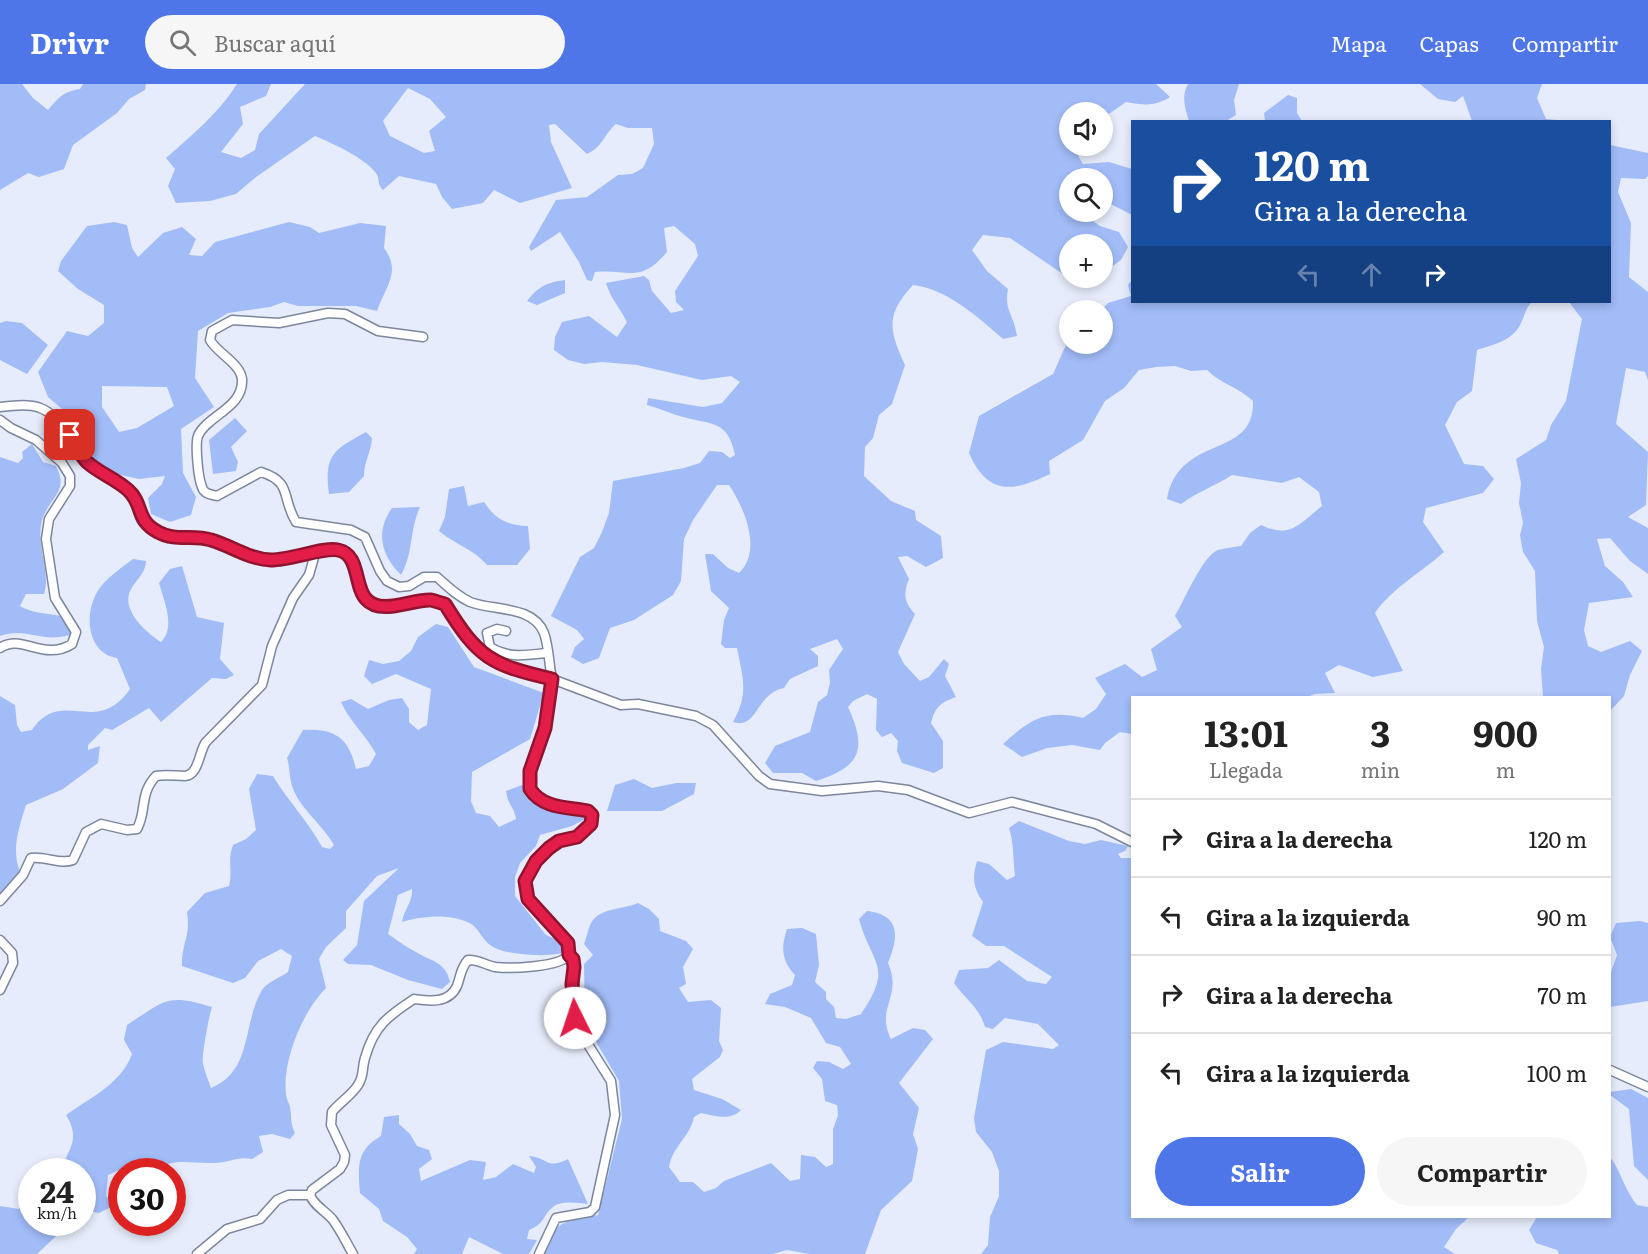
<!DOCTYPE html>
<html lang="es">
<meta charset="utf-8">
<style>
body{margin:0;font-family:Literata,serif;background:#f6f6f6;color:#222;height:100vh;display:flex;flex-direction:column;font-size:22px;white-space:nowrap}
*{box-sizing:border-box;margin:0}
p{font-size:20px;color:#767676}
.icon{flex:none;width:33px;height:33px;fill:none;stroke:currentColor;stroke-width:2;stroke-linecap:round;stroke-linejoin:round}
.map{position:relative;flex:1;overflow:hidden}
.panel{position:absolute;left:1131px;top:612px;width:480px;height:522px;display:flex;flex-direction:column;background:#fff;border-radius:0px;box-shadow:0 3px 9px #0003}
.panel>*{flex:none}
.guide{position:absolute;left:1131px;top:36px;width:480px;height:183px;border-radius:0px;box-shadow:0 3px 9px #0003;background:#1a4fa0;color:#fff;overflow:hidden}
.controls{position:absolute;left:1059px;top:18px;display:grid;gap:12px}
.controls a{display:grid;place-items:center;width:54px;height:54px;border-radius:50%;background:#fff;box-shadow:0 3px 9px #0003;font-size:30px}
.speed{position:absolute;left:18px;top:1074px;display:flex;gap:12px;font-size:30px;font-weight:700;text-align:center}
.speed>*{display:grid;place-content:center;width:78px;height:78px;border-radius:50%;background:#fff;box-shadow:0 3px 9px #0003;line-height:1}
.speed small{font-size:15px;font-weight:400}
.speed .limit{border:9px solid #d22;background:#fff;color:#111}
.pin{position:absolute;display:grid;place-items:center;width:51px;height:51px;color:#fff;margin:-26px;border-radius:12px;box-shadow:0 3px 9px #0006}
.me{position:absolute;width:66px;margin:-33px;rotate:356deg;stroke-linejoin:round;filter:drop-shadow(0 0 4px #0008)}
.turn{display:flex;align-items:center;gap:21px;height:126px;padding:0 24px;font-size:27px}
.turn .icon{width:78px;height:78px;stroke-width:2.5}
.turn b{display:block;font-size:42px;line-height:51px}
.lanes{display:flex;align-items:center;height:57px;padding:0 24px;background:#0003;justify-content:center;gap:30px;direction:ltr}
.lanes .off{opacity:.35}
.eta{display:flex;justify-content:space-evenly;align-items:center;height:102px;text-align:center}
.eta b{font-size:36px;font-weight:700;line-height:42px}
.button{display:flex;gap:12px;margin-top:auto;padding:12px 24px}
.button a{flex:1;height:69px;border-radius:36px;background:#4e76e9;color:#fff;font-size:24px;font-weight:700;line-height:69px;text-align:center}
.button a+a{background:#f6f6f6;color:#222}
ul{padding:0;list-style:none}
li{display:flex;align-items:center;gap:18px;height:78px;padding:0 24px;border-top:2px solid #e0e0e0}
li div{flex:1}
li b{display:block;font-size:22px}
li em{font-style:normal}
header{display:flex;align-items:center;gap:36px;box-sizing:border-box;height:84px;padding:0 30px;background:#4e76e9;color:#fff}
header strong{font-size:28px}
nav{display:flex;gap:33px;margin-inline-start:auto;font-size:21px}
.search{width:420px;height:54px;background:#f6f6f6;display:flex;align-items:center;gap:15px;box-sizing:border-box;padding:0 21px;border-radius:33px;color:#767676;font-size:22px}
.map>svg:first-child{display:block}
.green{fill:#a2bcf8;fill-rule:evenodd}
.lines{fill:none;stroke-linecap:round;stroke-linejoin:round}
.street-casing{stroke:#7c869c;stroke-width:11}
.street{stroke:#fff;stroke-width:8}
.route-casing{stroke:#92132f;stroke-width:15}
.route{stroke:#e11d48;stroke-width:10}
</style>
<header>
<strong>Drivr</strong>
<div class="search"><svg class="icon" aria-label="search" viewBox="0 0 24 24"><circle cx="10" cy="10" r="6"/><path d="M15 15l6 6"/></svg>Buscar aquí</div>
<nav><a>Mapa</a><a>Capas</a><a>Compartir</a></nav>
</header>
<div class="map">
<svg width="1648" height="1170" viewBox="0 0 1648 1170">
<rect width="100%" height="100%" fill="#e6ecfb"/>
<!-- green -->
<path class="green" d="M0 0H22L33 14 48 26C58 14 64 7 80 5L83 0H146L145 6 129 15 117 29 73 61 64 85 39 93 28 89 0 106Z
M237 0H271L266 12 240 23 243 40 221 68 241 74 255 66 259 50 305 0H1156L1170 13C1154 23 1144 21 1126 18L1103 34 1102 28H1070V62H1082L1076 68 1083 80 1109 78 1132 85V131L1103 116 1102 94H1070V128H1080L1100 142 1119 148 1128 163 1121 176 1103 189 1102 160H1070V194H1097L1095 195 1076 199 1010 154 983 151 972 166 987 187 1008 205C1004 228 1014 230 1017 252L1003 255C978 233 947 205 913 201 885 231 889 246 905 281L892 320 879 331 873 354 865 363 864 392 891 417 915 427 916 436 941 452 943 474 926 483 907 472 898 473 909 495C903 510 904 518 915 530L898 568 904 580 920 597 929 593 944 575 949 580 945 592 956 613C941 618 935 623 931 639L943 657V684L934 689 902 679 897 667 898 657 891 649 882 653 876 646 877 615 867 610 853 617 848 623C868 666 860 683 816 697L802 689H773L765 679 775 662 810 648 818 618 827 611 830 599 829 586 843 565 837 555 810 565 818 572V582L790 595 784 604C755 610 758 646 733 638 749 609 743 595 737 564H725L721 560 724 536 729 524 711 507 705 470H713L728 484 739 489C763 467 744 423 729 401H717L693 436 684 455 681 497 673 511 634 536 610 544 599 574 583 580 571 573 575 563 584 555 577 546 551 532 580 473 594 464 602 448 609 429 613 397 684 384 700 379 709 367 722 368 730 374 735 371C728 336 712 341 683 333 671 330 659 324 647 321L648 314 703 323 722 319 740 298 731 292 702 296 637 281 602 278 584 280 568 276 554 266 555 253 562 238 589 232 617 253 627 238C620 224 611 215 606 199L644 192 649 196 652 207 671 229 684 226 676 218 675 207 698 172 695 160 674 142 664 144 667 168C640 200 629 185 595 188L592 197 587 196 579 178 560 148 531 167 529 163 556 116 587 113 618 91 632 90 643 84 654 60 652 44H628L616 40C604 50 603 63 587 70L555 40 549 41 551 58 572 104 520 119 494 106 483 119 452 125 442 113 436 100 399 92 383 106C377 101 380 95 376 89 365 74 332 59 315 52L256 93 236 110 210 117 176 119 168 102 175 85 166 74C191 52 219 29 237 0ZM408 4 430 15 446 33 429 47 435 67 424 69 390 52 383 37Z
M1188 0H1239L1234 16 1236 31 1226 37H1189C1185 24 1181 13 1188 0Z
M1420 0H1542L1537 14 1546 35 1568 37H1472L1463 12 1455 18 1438 15Z
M1288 11 1297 14V29L1302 37H1265L1264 29Z
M1610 61 1648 69V92L1645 95 1621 94 1618 108 1631 139 1629 193 1648 208V296L1645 288 1626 284 1616 340 1648 368 1646 421 1628 433 1648 444V490L1630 477 1610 454 1597 455 1605 482 1623 498 1633 513 1589 519 1584 546 1588 562 1601 568 1630 557 1642 567 1630 591 1624 612 1610 627V614L1543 613 1541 585 1544 563 1537 537 1535 487 1523 468 1520 451 1523 439 1519 419 1521 399 1516 375 1546 356 1551 341 1566 317 1582 235 1569 218H1610Z
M114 138 127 141 132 164 138 173 163 149 182 143 196 155 189 171 202 172 215 158 289 138 310 143 319 149 360 139 386 142 384 164C402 188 385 203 377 227L356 222H298L284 218 270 223 228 229 198 247 195 294 214 323 181 345 183 389 196 413 191 431 170 438 151 430 148 414 162 400 165 392 139 395 116 390 93 374 88 356 75 336 48 313 38 288 67 247 88 252 104 239V221L78 205 58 187 61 177 87 142ZM102 302 167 303 174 322 137 344 119 348 102 323Z
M565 196V209L537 221 527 217C538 203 547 198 565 196Z
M1132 196V218H1532C1526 223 1525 231 1521 239 1514 256 1493 261 1477 266L1472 307 1457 318 1445 341 1464 380 1483 382 1494 395 1483 409 1426 424 1423 438 1444 468C1423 487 1390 506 1375 529L1403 587 1373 593 1339 581 1325 589 1335 609 1315 610 1307 613 1132 614V650L1120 648 1105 659 1100 666 1072 661 1047 664 1022 673 1003 660C1030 635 1046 625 1083 634L1096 625 1106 610 1095 594 1125 580 1142 593 1157 586 1151 565 1182 543 1175 532C1184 517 1203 471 1218 466 1225 464 1233 463 1241 462L1250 449 1261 441C1291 455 1299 440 1322 422L1319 408 1299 393 1282 399 1232 391C1215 402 1197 408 1181 420L1167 415C1179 349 1255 376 1253 317 1237 302 1222 301 1207 286L1191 287 1175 282 1156 283 1139 286 1124 304 1105 317 1083 356 1049 377 1050 390C1013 408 988 412 969 369L979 332 1053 290 1069 254 1070 260H1102L1101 226 1108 219 1131 212 1128 201Z
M6 237 22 239 48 261 27 290 0 276V239Z
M235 334 247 347 231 363 238 378 236 387 213 390 209 356Z
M366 348 372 354C371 368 364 378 364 392L349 408 329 410C324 371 333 366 366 348Z
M32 360 43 378 56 382C71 410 45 415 41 441 37 464 51 489 44 510H26L20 522C32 530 50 529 65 533L72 550C41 561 29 542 0 552V373L18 379 23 374 22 368Z
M464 402 468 422 484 418C496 436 507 441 528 442L530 465 517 481H487C474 465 454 460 439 447L445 433 449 405Z
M420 423C409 447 414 468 401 491 381 471 375 448 392 424Z
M133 475 146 477C146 490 133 498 129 510 124 529 147 549 161 558 176 543 164 517 159 499L170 485 182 482 197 533 224 539 220 575 234 591 226 595 212 594 161 638 149 624 112 646 105 644 88 661V666L100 662 98 679 63 705 26 721C19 744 11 765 20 788L0 811V612L15 621 17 641 21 648 32 646C62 602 96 654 130 605L117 574C88 569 84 533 96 510 104 495 120 485 133 475Z
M436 540 448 543 474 583 544 609 530 655 472 688 471 717 476 729 490 732 499 743 516 735C514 722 508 722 506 707L522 701C545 730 546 726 581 728L585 735 572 742 540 751 536 762 520 779 515 793V812L546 851 560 857 565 863 563 869C545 873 505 872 490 861 483 856 478 844 471 840 451 829 423 832 402 838 404 825 413 818 412 805L398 811 388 850C397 856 406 863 416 868 432 878 445 877 450 898L442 905 408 896 371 881 348 880 343 876 357 861 364 817 399 784 377 792 346 827V844L326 863 319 875 326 904C303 927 282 976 286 1010 286 1014 289 1019 290 1023 292 1034 290 1039 295 1049L290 1055 272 1050 259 1052 263 1068 252 1075C238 1072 228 1079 214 1079 192 1080 172 1073 154 1087L128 1082 108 1091 106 1112 115 1121 99 1129 88 1127 83 1131 82 1088H61C67 1064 82 1057 66 1031 91 1013 121 1000 132 970L124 956 127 941C165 916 167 909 212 923 209 932 201 974 203 980 205 988 208 996 211 1004 253 987 242 940 262 906 266 899 281 893 288 888L292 872 281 865 258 877 245 894 233 899 182 882C181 860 191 853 187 828L205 809 229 802C233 787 227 776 233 761L246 755 256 746 249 705 257 690 273 692C288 717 308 737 322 763L330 765 334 761C323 741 299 724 292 702 289 693 290 683 287 674L303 646C335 644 349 654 356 685L369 682 376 670C366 651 350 638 341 618L351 615 368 625 389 616 402 614 409 625V638L418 646 427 641 431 605 396 590 372 600 364 592 369 576 383 580 399 577 411 567 418 553Z
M634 695 652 704 676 699H696L694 710 662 727H607L615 701Z
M1019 737 1069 757 1085 760 1101 756 1128 762 1125 767 1118 770 1121 774H1132V1132L1469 1133 1456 1145 1444 1163 1455 1170H981L988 1161 990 1133 999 1112V1087L992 1068 976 1048 974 1034 986 966 1003 958 1053 965 1059 961 1038 940 1005 934 993 945 985 943C979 923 966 916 954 899L959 886 988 884 999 876 1027 897 1046 900 1052 893 1004 862H986L972 852 983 818C973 803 972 794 977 777L989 780 1007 796 1015 792C1013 776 1014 759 1009 744Z
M638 819 649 825 659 835 660 847 686 857 693 865 683 883 686 900 679 904 688 918 711 916 721 924 719 957 723 966 720 973 692 995 694 1006 722 1015 741 1026C730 1037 715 1032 701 1029L694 1033C690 1053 672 1063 669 1083L680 1098H693L704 1108 716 1104 724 1097 771 1079 790 1097 800 1095 801 1071 815 1073 826 1083 833 1080V1045L838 1031 837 1021 825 1017 822 995 813 984 817 977 829 978 843 985 851 980 840 963 826 959 811 934 785 923 765 920 770 910 792 901 795 891C781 876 781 863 787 845L802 844 816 850 819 881 815 898 826 908V915L834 923 836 934 846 935 861 930C894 881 872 882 859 835L867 827C902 831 898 854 888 879 903 913 875 923 891 955L913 944 925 946 933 955 899 999 919 1024 913 1050 918 1065 912 1097 881 1126 865 1170H809L787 1166 773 1170H542C557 1135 562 1138 598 1131L622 1035 619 997 585 939 584 880 593 871 584 860C587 853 588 842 593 836 602 824 625 825 638 819Z
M1640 837 1648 839V917L1610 923V891L1617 871 1610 853 1616 839Z
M1631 1005 1648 1014V1096L1634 1082 1629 1025 1610 1011V1008Z
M399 1031V1040L410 1050 417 1062 429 1066 432 1075 419 1085 421 1097 470 1076 486 1078 483 1096 496 1093 513 1080 534 1089 536 1083 529 1072C550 1074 545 1086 568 1075L588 1120C578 1119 561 1116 553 1123 541 1133 547 1138 529 1146L527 1155 537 1156 529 1170H503L469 1153 462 1170H414L417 1165 407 1153 383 1137 379 1125 360 1109C358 1083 356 1066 381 1052L384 1033Z
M1610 1073C1622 1089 1623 1103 1637 1121L1648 1123V1170H1559L1557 1166 1536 1159 1529 1146 1537 1133 1610 1132Z
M31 1111 32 1138 70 1139 37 1170H0V1122L19 1125Z"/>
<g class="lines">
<!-- street casing -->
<g class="street-casing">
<path id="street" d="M423 253 378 247 345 230 328 229 279 239 232 236 212 247 210 256C217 269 240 279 242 295 244 324 206 332 198 352 195 360 198 394 202 403 204 410 210 410 217 412L261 388C293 398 281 414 296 438L351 446 365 453 380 487 387 497 399 503 409 502 424 493H437C448 503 457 512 470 518 493 527 533 521 544 549 549 563 549 581 552 595L621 621 638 620 696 632 713 641 759 692 770 700 822 707 878 702 908 706 969 729 1012 718 1096 740 1132 758
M0 323C36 319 47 320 70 351 76 359 79 371 87 378 100 391 124 396 134 413 138 420 137 432 143 438 166 463 188 448 211 456 232 462 248 476 271 475 291 475 324 463 338 466 360 470 354 501 366 515 381 532 412 515 431 517 436 517 440 519 445 520 478 574 491 581 552 595L545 644 530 688V705C548 731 578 717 592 731L591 740C587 744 582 750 577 753 571 756 564 754 558 757 538 767 519 793 528 815L568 859 569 871C560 883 511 885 495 883 485 881 478 875 468 876 460 885 461 892 457 902 449 920 429 917 414 915 388 932 374 942 365 974 362 983 364 993 358 1001 352 1011 339 1019 332 1028L331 1041 345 1071 344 1078 340 1085 312 1106 310 1111
M0 336 11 344 36 356 62 379 70 392V402L49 435 46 455 55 514 76 548 72 560C43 578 22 549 0 564
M506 547 497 545 487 549 490 563C509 575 526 571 547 569
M0 817 23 791 31 774C46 772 59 781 73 776L86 748 101 740 127 746 137 745C147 727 139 710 156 692 166 690 175 692 185 692 199 691 199 667 206 658L262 601 272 562 293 514 309 491 315 470
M0 856 12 869 13 879 0 906
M1610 986 1648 1003
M310 1111C314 1122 326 1127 333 1136 341 1147 346 1158 353 1170
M197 1170 227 1145 260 1135 277 1116 288 1111H310
M539 1170 556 1134 590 1128 595 1123 615 1031 611 997 577 943C573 928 576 878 569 871"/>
</g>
<!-- street -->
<use href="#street" class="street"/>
</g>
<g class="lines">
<!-- route casing -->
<g class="route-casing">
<path id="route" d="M70 351C75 359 80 371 87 378 99 389 116 395 128 406 144 420 135 436 158 448 176 458 193 450 211 456 232 462 248 475 271 476 292 476 323 463 338 466 360 470 354 502 366 515 381 532 412 515 431 516 436 517 440 519 445 520 478 574 491 581 552 595L545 644 530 687V705C543 725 568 723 588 727L592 731 591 740 577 753 559 757 549 764 536 777 525 797 528 815 568 859 569 871 573 875 574 883 572 900 575 934"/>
</g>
<!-- route -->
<use href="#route" class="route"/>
</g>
</svg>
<div class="controls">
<a><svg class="icon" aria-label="sound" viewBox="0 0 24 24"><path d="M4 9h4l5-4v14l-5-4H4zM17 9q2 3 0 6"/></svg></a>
<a><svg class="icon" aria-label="search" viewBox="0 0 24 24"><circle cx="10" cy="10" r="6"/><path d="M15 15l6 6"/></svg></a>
<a>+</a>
<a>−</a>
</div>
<div class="speed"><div>24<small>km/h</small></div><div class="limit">30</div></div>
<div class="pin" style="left:70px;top:351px;background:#d93025"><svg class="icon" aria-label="arrive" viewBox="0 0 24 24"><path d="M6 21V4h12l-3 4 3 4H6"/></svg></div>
<svg class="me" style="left:575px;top:934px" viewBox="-20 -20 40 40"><circle r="19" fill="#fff"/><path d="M0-13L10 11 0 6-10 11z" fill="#e11d48"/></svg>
<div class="guide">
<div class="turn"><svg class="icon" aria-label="right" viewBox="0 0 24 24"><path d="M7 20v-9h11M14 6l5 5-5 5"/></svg><div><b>120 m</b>Gira a la derecha</div></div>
<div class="lanes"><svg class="icon off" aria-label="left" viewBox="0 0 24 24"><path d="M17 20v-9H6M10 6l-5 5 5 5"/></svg><svg class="icon off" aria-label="ahead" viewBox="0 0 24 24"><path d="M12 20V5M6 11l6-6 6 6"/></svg><svg class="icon" aria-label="right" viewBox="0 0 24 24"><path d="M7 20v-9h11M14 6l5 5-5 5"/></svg></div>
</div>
<section class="panel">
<div class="eta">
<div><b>13:01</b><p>Llegada</p></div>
<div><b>3</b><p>min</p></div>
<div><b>900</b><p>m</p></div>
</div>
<ul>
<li><svg class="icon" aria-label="right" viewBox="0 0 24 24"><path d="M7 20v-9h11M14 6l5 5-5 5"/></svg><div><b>Gira a la derecha</b></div><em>120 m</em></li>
<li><svg class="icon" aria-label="left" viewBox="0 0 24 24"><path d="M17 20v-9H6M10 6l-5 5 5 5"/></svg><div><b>Gira a la izquierda</b></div><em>90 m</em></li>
<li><svg class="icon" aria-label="right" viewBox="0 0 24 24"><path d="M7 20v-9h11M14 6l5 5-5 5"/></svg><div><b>Gira a la derecha</b></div><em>70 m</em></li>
<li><svg class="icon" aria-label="left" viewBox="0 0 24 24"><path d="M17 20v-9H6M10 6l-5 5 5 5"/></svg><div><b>Gira a la izquierda</b></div><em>100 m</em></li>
</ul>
<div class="button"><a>Salir</a><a>Compartir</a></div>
</section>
</div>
